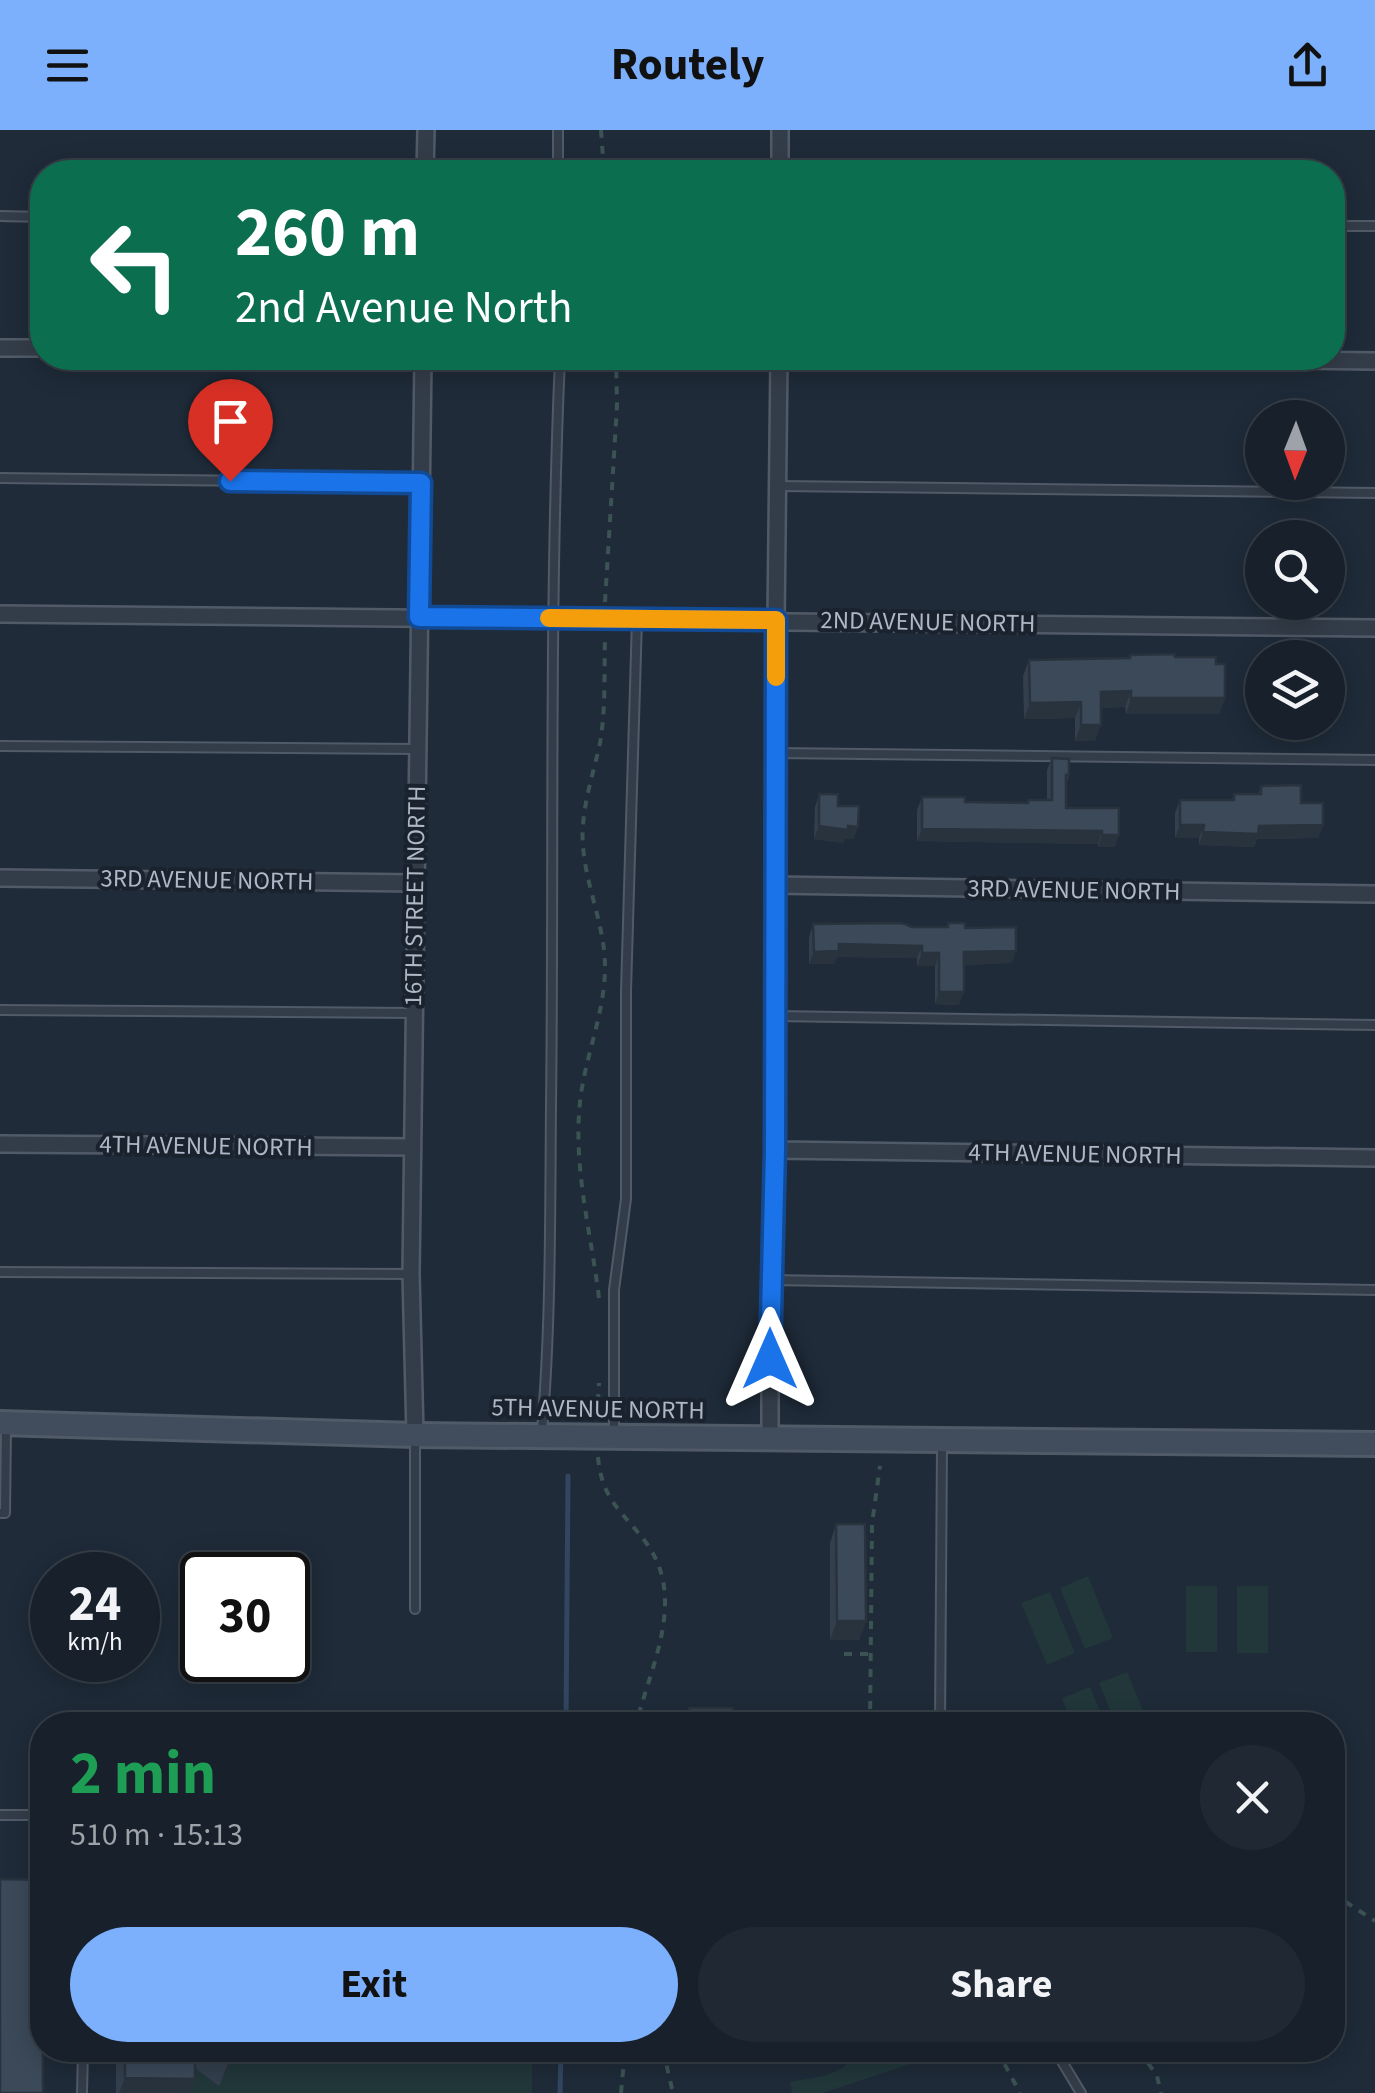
<!DOCTYPE html>
<meta charset="utf-8">
<style>
body{margin:0;font-family:"Source Sans 3",sans-serif;background:#202833;color:#f1f3f6;height:100vh;display:flex;flex-direction:column;font-size:38px;white-space:nowrap}
*{box-sizing:border-box;margin:0}
p{font-size:32px;color:#9ea3a9}
.icon{flex:none;width:55px;height:55px;fill:none;stroke:currentColor;stroke-width:2;stroke-linecap:round;stroke-linejoin:round}
.map{position:relative;flex:1;overflow:hidden}
.sheet{position:absolute;left:30px;top:1582px;width:1315px;height:350px;display:flex;flex-direction:column;background:#17202b;border-radius:40px;box-shadow:0 5px 25px #0003,0 0 0 2px #363e47}
.sheet>*{flex:none}
.banner{position:absolute;left:30px;top:30px;width:1315px;height:210px;border-radius:40px;box-shadow:0 5px 25px #0003,0 0 0 2px #363e47;background:#0b6e4f;color:#fff;overflow:hidden}
.needle{width:65px;rotate:181deg}
.controls{position:absolute;left:1245px;top:270px;display:grid;gap:20px}
.controls a{display:grid;place-items:center;width:100px;height:100px;border-radius:50%;background:#17202b;box-shadow:0 5px 25px #0003,0 0 0 2px #363e47;font-size:50px}
.speed{position:absolute;left:30px;top:1422px;display:flex;gap:20px;font-size:50px;font-weight:700;text-align:center}
.speed>*{display:grid;place-content:center;width:130px;height:130px;border-radius:50%;background:#17202b;box-shadow:0 5px 25px #0003,0 0 0 2px #363e47;line-height:1}
.speed small{font-size:25px;font-weight:400}
.speed .limit{border:5px solid #111;border-radius:15px;background:#fff;color:#111}
.pin{position:absolute;display:grid;place-items:center;width:85px;height:85px;color:#fff;margin:-102px -42px;border-radius:50% 50% 50% 0;rotate:-45deg;box-shadow:0 0 10px #0007}
.pin .icon{rotate:45deg}
.me{position:absolute;width:110px;margin:-55px;rotate:0deg;stroke-linejoin:round;filter:drop-shadow(0 0 8px #0008)}
.turn{display:flex;align-items:center;gap:35px;height:210px;padding:0 40px;font-size:45px}
.turn .icon{width:130px;height:130px;stroke-width:2.5}
.turn b{display:block;font-size:70px;line-height:85px}
.round{display:grid;place-items:center;flex:none;width:105px;height:105px;border-radius:52px;background:#202833}
.headline{display:flex;align-items:center;justify-content:space-between;height:170px;padding:0 40px}
h1{font-size:60px;font-weight:700;line-height:75px;color:#1e9e55}
.action{display:flex;gap:20px;margin-top:auto;padding:20px 40px}
.action a{flex:1;height:115px;border-radius:60px;background:#7cb0fc;color:#111;font-size:40px;font-weight:700;line-height:115px;text-align:center}
.action a+a{background:#202833;color:#f1f3f6}
header{display:flex;justify-content:space-between;align-items:center;height:130px;padding:0 40px;background:#7cb0fc;color:#111;font-size:45px;font-weight:700}
.map>svg:first-child{display:block}
.green{fill:#21373a}
.lines{fill:none;stroke-linecap:round;stroke-linejoin:round}
.stream{stroke:#324661;stroke-width:5}
.lane-casing{stroke:#515a67;stroke-width:12}
.street-casing{stroke:#515a67;stroke-width:20}
.secondary-casing{stroke:#515a67;stroke-width:28}
.path{stroke:#3c5354;stroke-width:4;stroke-dasharray:8 8;stroke-linecap:butt}
.lane{stroke:#333d49;stroke-width:8}
.street{stroke:#333d49;stroke-width:15}
.secondary{stroke:#414c5c;stroke-width:22}
.wall{fill:#333f4d}
.shaded-wall{fill:#29333e}
.building{fill:#3b4959;stroke:#29333e;stroke-width:2.5}
.route-casing{stroke:#114b97;stroke-width:25}
.route{stroke:#1a73e8;stroke-width:18}
.slow{stroke:#f59e0b;stroke-width:18}
.labels{text-anchor:middle;dominant-baseline:central;stroke-width:8;stroke-linejoin:round;paint-order:stroke}
.street-label{font-size:25px;fill:#adb7c6;stroke:#19222d}
</style>
<header><svg class="icon" aria-label="menu" viewBox="0 0 24 24"><path d="M4 6h16M4 12h16M4 18h16"/></svg>Routely<svg class="icon" aria-label="share" viewBox="0 0 24 24"><path d="M12 15V3M7 8l5-5 5 5M5 13v7h14v-7"/></svg></header>
<div class="map">
<svg width="1375" height="1963" viewBox="0 0 1375 1963">
<rect width="100%" height="100%" fill="#1f2b39"/>
<!-- green -->
<path class="green" d="M1088 1446 1113 1508 1085 1519 1060 1458Z
M1186 1456H1217V1522H1186Z
M1237 1456H1268V1523H1237Z
M1050 1462 1075 1523 1047 1535 1021 1473Z
M1127 1542 1149 1595H1116L1099 1553Z
M1090 1557 1106 1595H1072L1062 1568Z
M116 1920H532V1963H116Z
M856 1920H924L928 1928 823 1963H792L790 1952C814 1947 847 1947 856 1920Z"/>
<g class="lines">
<!-- stream -->
<path class="stream" d="M566 1595 568 1346
M560 1963 561 1920"/>
<!-- lane casing -->
<g class="lane-casing">
<path id="lane" d="M558 42V0
M0 86 42 87
M1332 96H1375
M0 348 421 353
M778 356 1375 363
M0 616 417 619
M775 623 1375 630
M0 880 413 883
M775 886 1375 895
M0 1142 411 1144
M770 1150 1375 1160
M542 1301C551 1192 550 1085 551 976 554 726 549 477 560 228
M614 1303V1160L626 1069V861L637 489
M0 1383H5L6 1297
M415 1479V1309
M940 1595 942 1315
M0 1685H42
M1055 1920 1081 1963
M82 1963 83 1920"/>
</g>
<!-- street casing -->
<g class="street-casing">
<path id="street" d="M425 42 426 0
M780 42V0
M0 218H42
M1123 228 1375 231
M0 484 1375 498
M0 748 415 753
M773 755 1375 764
M0 1014 412 1017
M775 1020 1375 1028
M415 1305 411 1144 423 228
M770 1308V1150L775 1020 773 755 779 228"/>
</g>
<!-- secondary casing -->
<g class="secondary-casing">
<path id="secondary" d="M0 1293 415 1305 1375 1314"/>
</g>
<!-- path -->
<path class="path" d="M601 0 604 42
M605 472 617 276 616 228
M599 1168C591 1102 573 1039 580 972 585 926 605 883 605 837 605 789 579 744 583 695 585 667 594 641 600 613 606 578 604 542 605 507
M597 1288 599 1253
M598 1327C602 1372 624 1382 647 1414 687 1470 650 1537 636 1595
M844 1524H871
M870 1595 872 1394 880 1336
M1332 1763 1375 1791
M663 1920 673 1963
M997 1920 1020 1963
M1139 1920 1157 1946 1161 1963
M621 1963 625 1920"/>
<!-- lane -->
<use href="#lane" class="lane"/>
<!-- street -->
<use href="#street" class="street"/>
<!-- secondary -->
<use href="#secondary" class="secondary"/>
</g>
<!-- wall -->
<path class="wall" d="M1130 525 1175 527 1216 534 1225 568 1219 584H1126L1125 577 1101 578 1095 611H1075V588L1024 589 1023 546 1029 530 1129 528Z
M1052 628 1069 645 1066 655V678H1119L1115 717H1098V714L917 711V680L922 667 965 672 1026 673 1028 670H1047V640Z
M1261 656 1301 673 1323 695 1318 708 1257 709 1254 717 1199 715V708H1175V683L1180 670H1232L1234 664H1258Z
M819 664 838 676 854 709H845L843 713 814 709 815 677Z
M948 793 965 798 1012 833 964 835 959 875 935 874V836H917V828L837 827 834 834H809V807L813 794 912 797H946Z
M836 1394 866 1491 859 1510H830V1413Z
M689 1578 733 1595H685Z
M116 1920H243L231 1932 219 1956 195 1938V1949L190 1963H116Z"/>
<!-- shaded-wall -->
<path class="shaded-wall" d="M1131 561 1125 577 1095 578 1101 562Z
M1131 568H1225L1219 584H1126Z
M1081 572 1075 588 1024 589 1030 573Z
M1081 595H1101L1095 611H1075Z
M1180 695H1204L1199 708H1175Z
M1323 695 1318 708 1257 709 1254 717 1199 715 1203 702 1259 696Z
M819 696H848L858 697 854 709H845L843 713 814 709Z
M922 699 1102 701 1098 714 917 711Z
M1102 705H1119L1115 717H1098Z
M839 814 922 816 917 828 837 827 834 834H809L814 822Z
M1016 821 1012 833 959 835 964 822Z
M922 823H939L935 836H917Z
M939 862H964L959 875 935 874Z
M837 1491H866L859 1510H830Z
M233 1920H243L231 1932 219 1956Z
M125 1948 195 1949 190 1963H119Z"/>
<!-- building -->
<path class="building" d="M1175 524V527H1216V534H1225V568H1131V561L1101 562V595H1081V572L1030 573 1029 530 1130 528V525Z
M1052 628 1069 629V645H1066V678H1119V705H1102V701L922 699V667H965V672L1028 673V670H1052Z
M1301 655V673H1323V695L1259 696 1258 704 1203 702 1204 695H1180V670H1234V664H1261V656Z
M819 664H838V676H859L858 697 848 696V700L819 696Z
M902 793 912 797H948V793H965V798L1016 797V821L964 822V862H939V823H922V816L839 814V821L814 822 813 794Z
M836 1394H865L866 1491H837Z
M689 1578H733V1595H689Z
M0 1749 42 1750 43 1963H0Z
M125 1920H195V1949L125 1948Z
M213 1920H233L228 1931Z"/>
<g class="lines">
<!-- route casing -->
<g class="route-casing">
<path id="route" d="M230 351 421 353 419 487 776 490 775 1020 770 1229"/>
</g>
<!-- route -->
<use href="#route" class="route"/>
<!-- slow -->
<path class="slow" d="M549 488 776 490V547"/>
</g>
<g class="labels">
<!-- street labels -->
<g class="street-label">
<text transform="translate(928 492) rotate(1)">2ND AVENUE NORTH</text>
<text transform="translate(207 750) rotate(1)">3RD AVENUE NORTH</text>
<text transform="translate(1074 760) rotate(1)">3RD AVENUE NORTH</text>
<text transform="translate(415 766) rotate(-89)">16TH STREET NORTH</text>
<text transform="translate(206 1016) rotate(1)">4TH AVENUE NORTH</text>
<text transform="translate(1075 1024) rotate(1)">4TH AVENUE NORTH</text>
<text transform="translate(598 1279) rotate(1)">5TH AVENUE NORTH</text>
</g>
</g>
</svg>
<div class="controls">
<a><svg class="needle" viewBox="-14 -14 28 28"><path d="M0-13l5 13h-10z" fill="#e53935"/><path d="M0 13l5-13h-10z" fill="#9ea3a9"/></svg></a>
<a><svg class="icon" aria-label="search" viewBox="0 0 24 24"><circle cx="10" cy="10" r="6"/><path d="M15 15l6 6"/></svg></a>
<a><svg class="icon" aria-label="layers" viewBox="0 0 24 24"><path d="M12 4l9 5-9 5-9-5zM3 14l9 5 9-5"/></svg></a>
</div>
<div class="speed"><div>24<small>km/h</small></div><div class="limit">30</div></div>
<div class="pin" style="left:230px;top:351px;background:#d93025"><svg class="icon" aria-label="arrive" viewBox="0 0 24 24"><path d="M6 21V4h12l-3 4 3 4H6"/></svg></div>
<svg class="me" style="left:770px;top:1229px" viewBox="-20 -20 40 40"><path d="M0-17L14 15 0 8-14 15z" fill="#1a73e8" stroke="#fff" stroke-width="4"/></svg>
<div class="banner">
<div class="turn"><svg class="icon" aria-label="left" viewBox="0 0 24 24"><path d="M17 20v-9H6M10 6l-5 5 5 5"/></svg><div><b>260 m</b>2nd Avenue North</div></div>
</div>
<section class="sheet">
<div class="headline"><div><h1>2 min</h1><p>510 m · 15:13</p></div><a class="round"><svg class="icon" aria-label="close" viewBox="0 0 24 24"><path d="M6 6l12 12M18 6L6 18"/></svg></a></div>
<div class="action"><a>Exit</a><a>Share</a></div>
</section>
</div>
